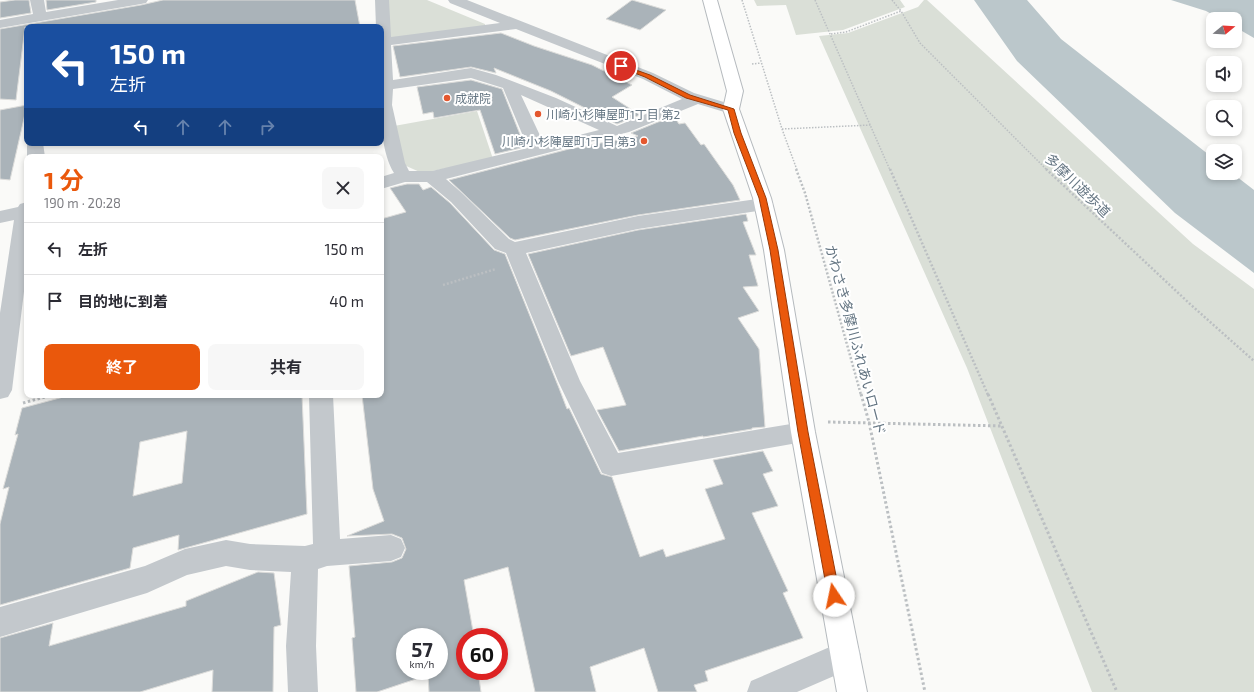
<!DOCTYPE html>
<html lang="ja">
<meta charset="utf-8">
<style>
body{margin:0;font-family:"Exo 2","Noto Sans JP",sans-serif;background:#f7f7f7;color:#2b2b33;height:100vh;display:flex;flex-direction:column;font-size:15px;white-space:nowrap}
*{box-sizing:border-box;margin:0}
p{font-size:13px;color:#7c7c81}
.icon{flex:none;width:22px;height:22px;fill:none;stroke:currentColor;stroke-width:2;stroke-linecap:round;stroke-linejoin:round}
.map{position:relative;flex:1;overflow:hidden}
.panel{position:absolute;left:24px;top:154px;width:360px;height:244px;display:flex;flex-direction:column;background:#fff;border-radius:8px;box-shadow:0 2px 6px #0003}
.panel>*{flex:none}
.guide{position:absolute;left:24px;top:24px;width:360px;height:122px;border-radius:8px;box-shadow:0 2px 6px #0003;background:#1a4fa0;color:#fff;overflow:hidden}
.needle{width:26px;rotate:72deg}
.fabs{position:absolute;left:1206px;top:12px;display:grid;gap:8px}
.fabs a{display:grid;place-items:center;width:36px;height:36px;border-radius:8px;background:#fff;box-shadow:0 2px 6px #0003;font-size:20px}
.speed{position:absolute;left:396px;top:628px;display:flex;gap:8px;font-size:20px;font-weight:700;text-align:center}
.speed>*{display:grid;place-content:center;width:52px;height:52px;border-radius:50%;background:#fff;box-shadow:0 2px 6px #0003;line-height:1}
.speed small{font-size:10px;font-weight:400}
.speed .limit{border:6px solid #d22;background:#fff;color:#111}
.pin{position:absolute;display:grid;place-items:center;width:34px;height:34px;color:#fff;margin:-17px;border:2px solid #fff;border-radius:50%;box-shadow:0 1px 4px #0007}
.me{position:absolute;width:44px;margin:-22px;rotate:349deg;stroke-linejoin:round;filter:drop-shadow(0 0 3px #0008)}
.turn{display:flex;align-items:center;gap:14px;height:84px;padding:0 20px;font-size:18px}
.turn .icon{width:52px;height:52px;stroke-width:2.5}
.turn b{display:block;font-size:28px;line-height:34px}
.lanes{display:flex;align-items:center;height:38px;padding:0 20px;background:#0003;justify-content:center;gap:20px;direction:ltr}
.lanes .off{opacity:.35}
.round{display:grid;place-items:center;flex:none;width:42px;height:42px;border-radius:8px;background:#f7f7f7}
.headline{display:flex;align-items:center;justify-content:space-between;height:68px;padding:0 20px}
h1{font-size:24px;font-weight:700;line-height:30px;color:#ea580c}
.cta{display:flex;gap:8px;margin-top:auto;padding:8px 20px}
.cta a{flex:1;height:46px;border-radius:8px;background:#ea580c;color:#fff;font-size:16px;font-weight:700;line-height:46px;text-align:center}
.cta a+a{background:#f7f7f7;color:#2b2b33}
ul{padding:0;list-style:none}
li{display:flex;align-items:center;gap:12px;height:52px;padding:0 20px;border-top:1px solid #e1e1e2}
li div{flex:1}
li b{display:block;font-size:15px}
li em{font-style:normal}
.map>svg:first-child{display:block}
.green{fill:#dadfd7}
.water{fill:#bbc7cb}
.building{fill:#aab3b9;stroke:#dcdcda;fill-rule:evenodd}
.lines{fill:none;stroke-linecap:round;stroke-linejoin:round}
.major-casing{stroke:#b5babe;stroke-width:2}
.path-far2{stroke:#bbbfc2;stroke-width:1.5;stroke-dasharray:1.5 1.5;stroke-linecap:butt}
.path-far1{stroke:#bbbfc2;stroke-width:2.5;stroke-dasharray:2 2;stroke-linecap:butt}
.path{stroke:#bbbfc2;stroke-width:3;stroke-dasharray:2.5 2.5;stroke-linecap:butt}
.minor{fill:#c3c8cc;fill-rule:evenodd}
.major{fill:#fff;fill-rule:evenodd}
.route{fill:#ea580c;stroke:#983908}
.poi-dot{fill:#e4572e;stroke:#fff;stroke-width:1.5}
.labels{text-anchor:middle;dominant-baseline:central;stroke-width:4;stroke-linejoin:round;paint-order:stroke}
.far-poi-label{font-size:12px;fill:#657683;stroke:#fff;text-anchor:start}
.street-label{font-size:14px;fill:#657683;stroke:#fff}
</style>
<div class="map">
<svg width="1254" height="692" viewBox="0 0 1254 692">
<rect width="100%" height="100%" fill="#fafaf8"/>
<!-- green -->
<path class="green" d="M387 0H427L485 24V26L390 39Z
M754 0H900L905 7 843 30 796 35 786 5 757 6Z
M924 0H927L1193 244 1254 289V692H1092L967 368 819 36 848 33 918 7Z
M477 111 493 159 422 173 404 165 394 126Z"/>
<!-- water -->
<path class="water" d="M974 0H1027L1061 39 1213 158V173H1232L1254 190V273L1175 213 1017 61Z
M1171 0H1254V38L1235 27V19H1221L1206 11Z"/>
<!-- building -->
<path class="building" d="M15 0H29L31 13 0 18V2Z
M46 0H96V2L47 10Z
M163 0H355L360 27H25L16 100 0 99V29L141 5Z
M632 0 666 10 640 30 606 19Z
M501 33 534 46 592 65 632 85 612 97 640 115 617 124 551 91 494 68 496 73 471 67 400 77 393 46Z
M471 80 502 89 525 147 495 154 480 110 434 118 433 112 423 114 417 87Z
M27 105 10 180 0 179V110Z
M675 118 679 124 685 123 701 145 704 144 733 185 740 200 638 215 515 240 510 238 449 180 569 149 638 136 631 133 658 122Z
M407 184H419L423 190 431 187 450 203 494 250 505 254 559 388 567 409 569 408 601 474 612 477 640 557 663 549 666 557 725 539 705 489 723 484 713 460 763 451 773 471 763 474 778 506 752 513 788 591 783 593 803 638 705 671 708 681 694 685 697 692H658L644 648 590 667 596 692H535L508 567 464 580 474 637H465V671H478L481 692H429L428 675 377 692H356L352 638 355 637 349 566 392 562 402 558 406 549 402 538 392 534 347 536 384 521 373 489 362 395H381V219L406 212 390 188ZM405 637H439V671H405Z
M746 214 748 221 743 222 756 255H749L758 286 743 287 759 311 738 318 759 349 765 427 752 428V429L703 437V436L619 451 597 410 626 405 603 347 571 356 528 254 638 230Z
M71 395H302L307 514 178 550 179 535 133 548 130 568 0 605V524L9 487 3 489 18 434 15 435 22 408ZM187 431 182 483 133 496 140 442Z
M258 572 274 573 281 625 274 627 273 692H212L213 670 140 692H0V638L53 623 49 646 186 606V601Z"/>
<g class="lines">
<!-- major casing -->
<g class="major-casing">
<path id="major" d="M703 0H717L743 91 739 109 771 198 784 250 815 432 867 692H837L791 432 764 250 753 198 723 109 727 91Z"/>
</g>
<!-- path-far2 -->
<path class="path-far2" d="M742 0 782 129 797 170
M815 0 890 170
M892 0 901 11
M831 34 846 32 901 11 920 43 1047 170
M752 64 761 63
M782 129 871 125"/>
<!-- path-far1 -->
<path class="path-far1" d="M796 169 805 193 861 395
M890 169 988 395
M1046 169 1190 304 1254 361
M443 285 496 269"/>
<!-- path -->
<path class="path" d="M861 394 869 422 925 692
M988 394 1117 692
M23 403 52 395
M828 422 1002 426"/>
<!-- minor -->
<path class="minor" d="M30 0H44L46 12 118 0H148L146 3 141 4 0 28V20L33 14Z
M375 0H389L391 37 500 23 450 3 448 0H467L653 73 694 93 737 106 739 109 737 112 731 114 698 104 629 132 446 179 463 194 509 239 515 242 638 216 764 198 771 200 773 204 771 208 764 210 638 229 526 253 580 381 618 453 803 422 812 425 815 432 812 439 803 442 611 476 602 473 558 381 506 253 495 249 451 202 427 182H405L381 189V177L394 173C374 141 381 66 381 27H376ZM516 29 643 79 682 99 617 126 556 98 496 75 471 68 393 80 391 45ZM471 78 503 88 528 148 432 171H409L405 163 392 105 393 89ZM521 95 599 130 544 144Z
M27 142 43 143 45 157H27Z
M27 202V267L12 390 8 397 0 399V313L14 220 0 223V211L18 207 20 204Z
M309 395H333L340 539 391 535 401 539 405 548 401 557 391 561 327 566 318 569 316 646 318 692H288L286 646 291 572 250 570 226 566 187 575 147 593 0 637V607L145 566 185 549 226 540 250 544 305 546 313 544Z
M846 640 857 644 861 655 857 666 797 692H747L751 681Z"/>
<!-- major -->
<use href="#major" class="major"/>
</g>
<!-- route -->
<path class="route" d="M619 64 650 75 690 95 734 109 741 133 766 198 778 250 808 432 840 596 838 600 834 601 830 600 828 596 798 432 770 250 759 198 734 133 728 110 686 98 645 77 619 67Z"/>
<!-- markers -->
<g class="poi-dot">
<circle cx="447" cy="98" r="4"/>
<circle cx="538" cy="114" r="4"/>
<circle cx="644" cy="141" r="4"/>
</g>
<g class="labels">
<!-- far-poi labels -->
<g class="far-poi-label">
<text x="455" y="98">成就院</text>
<text x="546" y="114">川崎小杉陣屋町1丁目 第2</text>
<text x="636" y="141" text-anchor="end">川崎小杉陣屋町1丁目 第3</text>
</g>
<!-- street labels -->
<g class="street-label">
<text transform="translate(1078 185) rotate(44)">多摩川遊歩道</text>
<text transform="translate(856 340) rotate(75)">かわさき多摩川ふれあいロード</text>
</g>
</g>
</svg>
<div class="fabs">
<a><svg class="needle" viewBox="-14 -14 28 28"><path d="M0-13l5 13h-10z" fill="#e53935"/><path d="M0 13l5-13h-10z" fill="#7c7c81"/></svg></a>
<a><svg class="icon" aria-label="sound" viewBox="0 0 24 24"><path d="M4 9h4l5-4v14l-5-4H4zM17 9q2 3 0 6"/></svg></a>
<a><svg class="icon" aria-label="search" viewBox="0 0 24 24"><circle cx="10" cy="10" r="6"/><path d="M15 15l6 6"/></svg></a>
<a><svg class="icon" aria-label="layers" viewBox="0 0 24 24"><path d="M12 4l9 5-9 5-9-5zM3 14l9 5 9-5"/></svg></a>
</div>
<div class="speed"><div>57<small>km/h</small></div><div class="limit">60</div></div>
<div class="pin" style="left:621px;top:66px;background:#d93025"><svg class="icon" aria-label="arrive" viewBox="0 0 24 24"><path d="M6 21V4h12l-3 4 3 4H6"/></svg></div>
<svg class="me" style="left:834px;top:596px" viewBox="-20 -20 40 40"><circle r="19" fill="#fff"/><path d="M0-13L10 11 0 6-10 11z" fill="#ea580c"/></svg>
<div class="guide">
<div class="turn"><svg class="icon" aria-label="left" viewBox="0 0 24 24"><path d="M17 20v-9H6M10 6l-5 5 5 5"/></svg><div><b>150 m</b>左折</div></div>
<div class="lanes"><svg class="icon" aria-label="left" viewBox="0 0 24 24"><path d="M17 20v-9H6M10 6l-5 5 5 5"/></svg><svg class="icon off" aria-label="ahead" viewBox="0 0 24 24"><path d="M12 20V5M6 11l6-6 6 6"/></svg><svg class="icon off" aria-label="ahead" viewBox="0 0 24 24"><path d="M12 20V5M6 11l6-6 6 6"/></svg><svg class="icon off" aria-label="right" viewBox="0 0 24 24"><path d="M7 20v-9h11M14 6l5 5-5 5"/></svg></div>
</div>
<section class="panel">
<div class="headline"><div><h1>1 分</h1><p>190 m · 20:28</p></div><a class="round"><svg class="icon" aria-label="close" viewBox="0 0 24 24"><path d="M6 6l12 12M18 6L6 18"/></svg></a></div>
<ul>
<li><svg class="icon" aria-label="left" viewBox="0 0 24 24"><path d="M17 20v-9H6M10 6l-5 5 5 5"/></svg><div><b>左折</b></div><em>150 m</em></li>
<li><svg class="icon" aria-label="arrive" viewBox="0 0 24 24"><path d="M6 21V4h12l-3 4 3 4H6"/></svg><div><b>目的地に到着</b></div><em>40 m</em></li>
</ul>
<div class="cta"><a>終了</a><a>共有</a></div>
</section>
</div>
